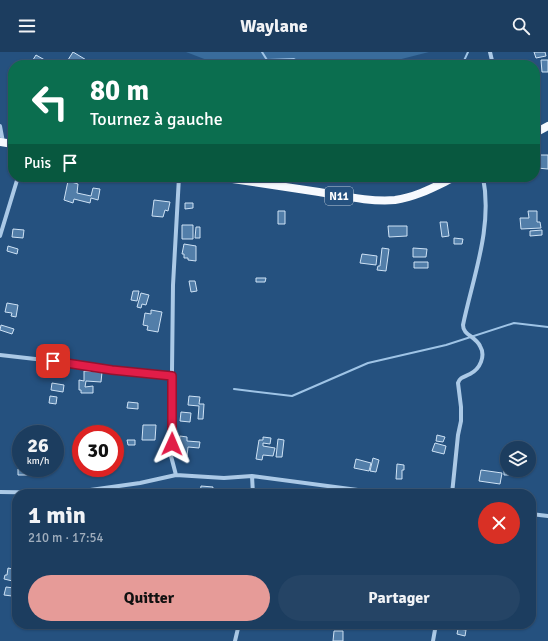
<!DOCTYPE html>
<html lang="fr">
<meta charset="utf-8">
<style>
body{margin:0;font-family:Signika,sans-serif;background:#254465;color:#f1f3f6;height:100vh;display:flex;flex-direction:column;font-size:15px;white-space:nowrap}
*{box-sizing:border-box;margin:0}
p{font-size:13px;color:#a0aebd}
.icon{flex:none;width:22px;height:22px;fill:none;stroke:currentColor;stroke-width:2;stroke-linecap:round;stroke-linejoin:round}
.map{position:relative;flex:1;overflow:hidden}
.drawer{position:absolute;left:12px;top:437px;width:524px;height:140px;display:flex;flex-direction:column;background:#1c3d5f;border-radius:16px;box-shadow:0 1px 3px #0004,0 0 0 1px #3a5674}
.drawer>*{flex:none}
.banner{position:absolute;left:8px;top:8px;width:532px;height:122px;border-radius:16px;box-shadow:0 1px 3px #0004,0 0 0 1px #3a5674;background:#0b6e4f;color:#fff;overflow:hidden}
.controls{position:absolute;left:500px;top:389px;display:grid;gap:8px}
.controls a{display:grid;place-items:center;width:36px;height:36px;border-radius:50%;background:#1c3d5f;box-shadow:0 1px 3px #0004,0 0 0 1px #3a5674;font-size:20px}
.speed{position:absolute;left:12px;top:373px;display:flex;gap:8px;font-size:20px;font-weight:700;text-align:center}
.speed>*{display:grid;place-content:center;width:52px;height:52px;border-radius:50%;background:#1c3d5f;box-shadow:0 1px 3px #0004,0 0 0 1px #3a5674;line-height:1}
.speed small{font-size:10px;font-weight:400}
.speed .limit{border:6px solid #d22;background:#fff;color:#111}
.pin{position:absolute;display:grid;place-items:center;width:34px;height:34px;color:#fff;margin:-17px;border-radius:8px;box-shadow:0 2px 6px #0006}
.me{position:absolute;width:44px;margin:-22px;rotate:1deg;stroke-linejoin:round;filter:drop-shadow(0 0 3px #0008)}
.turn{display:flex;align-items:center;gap:14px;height:84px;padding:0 16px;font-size:18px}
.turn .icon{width:52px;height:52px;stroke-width:2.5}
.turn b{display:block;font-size:28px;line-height:34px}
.then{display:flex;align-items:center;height:38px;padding:0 16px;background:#0003;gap:8px;font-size:15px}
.round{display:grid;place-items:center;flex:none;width:42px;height:42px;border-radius:21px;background:#254465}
.overview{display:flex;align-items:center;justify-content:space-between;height:68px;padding:0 16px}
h1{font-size:24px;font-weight:700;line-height:30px}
.action{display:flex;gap:8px;margin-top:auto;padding:8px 16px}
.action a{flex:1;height:46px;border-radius:24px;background:#e69b98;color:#111;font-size:16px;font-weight:700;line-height:46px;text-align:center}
.action a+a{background:#254465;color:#f1f3f6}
header{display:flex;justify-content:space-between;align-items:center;height:52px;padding:0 16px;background:#1c3d5f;font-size:18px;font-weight:700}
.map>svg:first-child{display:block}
.green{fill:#396c9c}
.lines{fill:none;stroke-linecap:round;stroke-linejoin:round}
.stream{stroke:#9fc4e6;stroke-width:2}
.building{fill:#527ea9;stroke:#cee2f5}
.minor{stroke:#abc9e6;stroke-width:4}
.trunk{stroke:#f6f9fe;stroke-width:8}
.route-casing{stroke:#92132f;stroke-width:10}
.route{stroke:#e11d48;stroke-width:7}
.labels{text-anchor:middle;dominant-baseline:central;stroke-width:3;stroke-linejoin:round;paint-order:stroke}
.shield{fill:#25517f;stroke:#becbd9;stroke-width:1}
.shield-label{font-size:11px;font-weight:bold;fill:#fff}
</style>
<header><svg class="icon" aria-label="menu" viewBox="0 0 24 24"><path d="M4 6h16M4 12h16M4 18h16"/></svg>Waylane<svg class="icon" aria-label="search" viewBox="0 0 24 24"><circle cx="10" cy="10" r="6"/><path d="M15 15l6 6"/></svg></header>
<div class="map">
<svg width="548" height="589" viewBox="0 0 548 589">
<rect width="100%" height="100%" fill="#25517f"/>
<!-- green -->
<path class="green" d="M186 0H429L378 13H220Z"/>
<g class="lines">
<!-- stream -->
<path class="stream" d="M262 0 267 8 294 7 304 13
M462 13 468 0
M234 337 292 344 368 311 446 293 514 271 548 275"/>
</g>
<!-- building -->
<path class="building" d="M73 0 88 9 85 13H69L66 11Z
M534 0H545L546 4 536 6Z
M36 3 50 11 49 13H33L31 11Z
M541 8H548V20H542Z
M537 103H548V117L537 116Z
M68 129 78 132 77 141 91 144 93 136 100 137 98 148 91 146 90 151 74 147 73 151 64 148Z
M154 148 170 150 168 159 165 158 163 165 152 164Z
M185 151H193V156L185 157Z
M278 159H285V172H278Z
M528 159H537V170H540L541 176 521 177 520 166H529Z
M440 170H447L449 184 442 185Z
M182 173H193V187H182Z
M388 174H407V184L389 185Z
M196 175H200V186H195Z
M13 177 24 178 23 186 12 185Z
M542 178V183L530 184V179Z
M454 186 463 187 462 192H454Z
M184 192 196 194V209L188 208V206H184V202H182Z
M8 194 18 197 17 202 7 199Z
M382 196 389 197 386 219 377 218 378 214H380Z
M413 196 427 197 426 205H413Z
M362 202 377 204 376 213 360 211Z
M414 210H428V216H414Z
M256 226H266L265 230H256Z
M189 229H195L197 239 191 240Z
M133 239H139L137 249 131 248Z
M141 241 149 243 146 253 142 252 141 256 137 255Z
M7 251 18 253 16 265 11 264 12 261 5 260Z
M151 258 162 260 158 280 147 278 148 274 143 273 145 261 151 262Z
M1 273 14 277 12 282 0 278Z
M84 319 102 320 101 330 86 329 85 335 93 334V341H81V338H79V328L84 329Z
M52 331 64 333 63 340 51 338Z
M50 344 57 345 56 352 49 351Z
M189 344 200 345 199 352H204L203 367H198L199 354 188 353Z
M128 350 138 351V357L127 356Z
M181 360 191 361 190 370 180 369Z
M143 373H156L155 388H142Z
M437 383 445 385 443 390 436 389Z
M180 384 187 385V389L200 390 199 396 188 395 187 404 178 403Z
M263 385 271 386 270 392 263 391V394L275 396 273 404 263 403 262 408 256 407 259 388H263Z
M278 387 284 388 282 405H276Z
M127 388H135V393H128Z
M435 391 446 394 444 402 432 399Z
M373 406 379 408 376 420 370 419Z
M356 407 371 411 369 419 354 416Z
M397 412 404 413V418H402V427H396Z
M35 416H52L51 419H35Z
M18 417H30V423H18Z
M504 417 515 418V423H504Z
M481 418 502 421 500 432 479 429Z
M201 434 213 435 212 442H200Z
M8 516 17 518V530L4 527 5 523H7Z
M6 535 14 536 12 544 4 543Z
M458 577 466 578 465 584 457 582Z
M334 579H343V589H333Z"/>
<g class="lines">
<!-- minor -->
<path class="minor" d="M490 0 493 13
M0 74 3 90
M0 184 18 125
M0 303 53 309 138 321 172 324
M176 423 171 404 173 233 179 125
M252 424 253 442
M0 440 69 441 140 431 176 423 224 426 252 424 388 442
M452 442 458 383 461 369V355L458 331C460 325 464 325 470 322 480 317 486 304 480 294 475 284 463 283 463 273 473 225 493 175 483 125
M531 462 548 464
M235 589 239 572
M433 589 436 572"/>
<!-- trunk -->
<path class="trunk" d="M535 81 548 74
M0 90 13 92
M219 125C253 130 286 135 319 140 344 144 370 150 395 148 417 145 436 134 455 125"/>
</g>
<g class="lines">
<!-- route casing -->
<g class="route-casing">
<path id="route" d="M53 309 112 318 172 324V392"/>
</g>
<!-- route -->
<use href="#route" class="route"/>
</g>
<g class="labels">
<!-- shield labels -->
<rect class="shield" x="325" y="135" width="28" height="18" rx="3"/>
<g class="shield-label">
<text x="339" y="144">N11</text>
</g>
</g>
</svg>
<div class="controls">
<a><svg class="icon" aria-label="layers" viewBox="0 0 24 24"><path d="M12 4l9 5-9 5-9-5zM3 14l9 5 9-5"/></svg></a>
</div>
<div class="speed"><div>26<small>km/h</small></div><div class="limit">30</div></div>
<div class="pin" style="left:53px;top:309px;background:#d93025"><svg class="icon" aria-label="arrive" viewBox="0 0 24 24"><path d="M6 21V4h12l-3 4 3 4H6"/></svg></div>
<svg class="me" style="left:172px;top:392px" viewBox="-20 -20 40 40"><path d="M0-17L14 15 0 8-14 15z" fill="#e11d48" stroke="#fff" stroke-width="4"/></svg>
<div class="banner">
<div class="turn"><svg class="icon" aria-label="left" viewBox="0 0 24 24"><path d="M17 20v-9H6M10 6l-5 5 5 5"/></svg><div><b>80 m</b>Tournez à gauche</div></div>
<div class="then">Puis<svg class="icon" aria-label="arrive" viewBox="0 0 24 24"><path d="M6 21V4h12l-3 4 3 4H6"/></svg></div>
</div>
<section class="drawer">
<div class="overview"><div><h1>1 min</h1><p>210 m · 17:54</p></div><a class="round" style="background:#d93025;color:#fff"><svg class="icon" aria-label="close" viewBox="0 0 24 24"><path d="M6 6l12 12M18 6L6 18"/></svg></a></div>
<div class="action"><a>Quitter</a><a>Partager</a></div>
</section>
</div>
